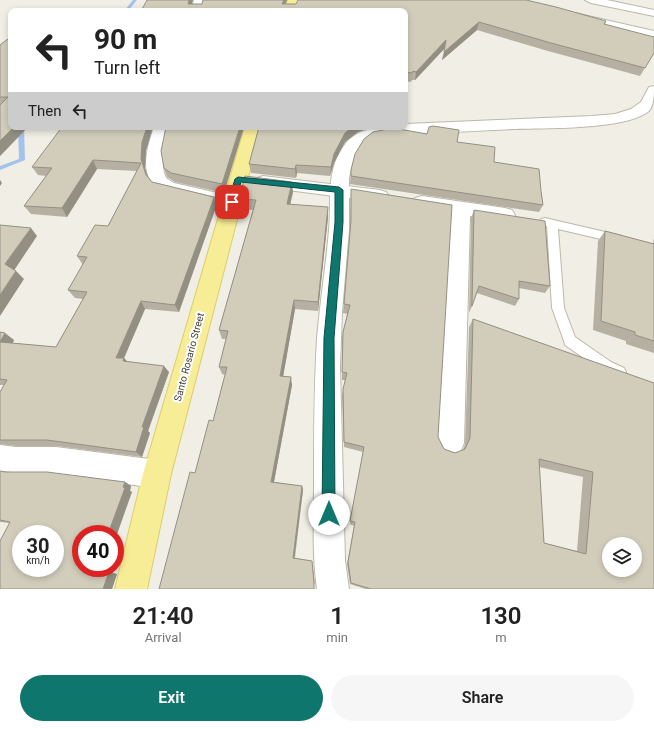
<!DOCTYPE html>
<style>
body{margin:0;font-family:Roboto,sans-serif;background:#f6f6f6;color:#222;height:100vh;display:flex;flex-direction:column;font-size:15px;white-space:nowrap}
*{box-sizing:border-box;margin:0}
p{font-size:13px;color:#767676}
.icon{flex:none;width:22px;height:22px;fill:none;stroke:currentColor;stroke-width:2;stroke-linecap:round;stroke-linejoin:round}
.map{position:relative;height:589px;overflow:hidden}
.panel{display:flex;flex-direction:column;background:#fff;flex:1}
.panel>*{flex:none}
.banner{position:absolute;left:8px;top:8px;width:400px;height:122px;border-radius:8px;box-shadow:0 2px 6px #0003;background:#fff;color:#222;overflow:hidden}
.controls{position:absolute;left:602px;top:537px;display:grid;gap:8px}
.controls a{display:grid;place-items:center;width:40px;height:40px;border-radius:50%;background:#fff;box-shadow:0 2px 6px #0003;font-size:20px}
.speed{position:absolute;left:12px;top:525px;display:flex;gap:8px;font-size:20px;font-weight:700;text-align:center}
.speed>*{display:grid;place-content:center;width:52px;height:52px;border-radius:50%;background:#fff;box-shadow:0 2px 6px #0003;line-height:1}
.speed small{font-size:10px;font-weight:400}
.speed .limit{border:6px solid #d22;background:#fff;color:#111}
.pin{position:absolute;display:grid;place-items:center;width:34px;height:34px;color:#fff;margin:-17px;border-radius:8px;box-shadow:0 2px 6px #0006}
.me{position:absolute;width:44px;margin:-22px;rotate:0deg;stroke-linejoin:round;filter:drop-shadow(0 0 3px #0008)}
.turn{display:flex;align-items:center;gap:14px;height:84px;padding:0 20px;font-size:18px}
.turn .icon{width:52px;height:52px;stroke-width:2.5}
.turn b{display:block;font-size:28px;line-height:34px}
.then{display:flex;align-items:center;height:38px;padding:0 20px;background:#0003;gap:8px;font-size:15px}
.eta{display:flex;justify-content:space-evenly;align-items:center;height:68px;text-align:center}
.eta b{font-size:24px;font-weight:600;line-height:28px}
.action{display:flex;gap:8px;margin-top:auto;padding:8px 20px}
.action a{flex:1;height:46px;border-radius:24px;background:#0f766e;color:#fff;font-size:16px;font-weight:600;line-height:46px;text-align:center}
.action a+a{background:#f6f6f6;color:#222}
.map>svg:first-child{display:block}
.lines{fill:none;stroke-linecap:round;stroke-linejoin:round}
.stream{fill:#a4c2eb;fill-rule:evenodd}
.service-casing{stroke:#bcb8a8;stroke-width:2}
.minor-casing{stroke:#bcb8a8;stroke-width:2}
.tertiary-casing{stroke:#bcb8a8;stroke-width:2}
.primary-casing{stroke:#dccd68;stroke-width:2}
.service{fill:#fff;fill-rule:evenodd}
.minor{fill:#fff;fill-rule:evenodd}
.tertiary{fill:#fff;fill-rule:evenodd}
.primary{fill:#f8ed97;fill-rule:evenodd}
.wall{fill:#b5b0a1;fill-rule:evenodd}
.shaded-wall{fill:#939083}
.building{fill:#d2cdbb;stroke:#939083;fill-rule:evenodd}
.route{fill:#0f766e;stroke:#0a4d48}
.labels{text-anchor:middle;dominant-baseline:central;stroke-width:4;stroke-linejoin:round;paint-order:stroke}
.street-label{font-size:10px;fill:#434035;stroke:#fff}
</style>
<div class="map">
<svg width="654" height="589" viewBox="0 0 654 589">
<rect width="100%" height="100%" fill="#f1efe5"/>
<g class="lines">
<!-- stream -->
<path class="stream" d="M133 0H137L128 11H124Z
M18 127H24L25 160 0 170V166L19 159Z"/>
<!-- service casing -->
<g class="service-casing">
<path id="service" d="M545 218 618 235 622 236 623 239 622 242 618 243 558 229 564 308 575 337 611 362 624 368 626 372 624 376 619 378 601 370 565 345 564 341 552 308 547 226 541 225 540 222 541 219Z"/>
</g>
<!-- minor casing -->
<g class="minor-casing">
<path id="minor" d="M194 0H206L203 11H191Z
M585 0H607L654 10V16L591 3Z
M575 13 654 31V39L571 19 569 17 571 15Z
M154 127H170C166 143 159 163 166 178L174 183 239 198 241 202 239 206 232 208 157 190C139 172 147 148 154 127Z
M263 176 380 190 386 192 389 196 386 200 380 202 257 186 254 182 257 178Z
M422 196 505 208 512 210 515 215 512 220 505 222 470 216 464 443 460 453 450 457 440 453 436 443 451 213 415 206 413 202 415 198Z
M0 445 16 447H56L157 460 167 464 171 474 167 484 157 488 56 475H16L0 473Z"/>
</g>
<!-- tertiary casing -->
<g class="tertiary-casing">
<path id="tertiary" d="M654 86C654 95 654 105 649 111 626 130 545 128 513 129 472 131 430 133 388 135L372 139 362 146 353 161 349 178V230L342 312 340 366 345 560 349 589H317C312 554 314 519 314 483 314 435 314 387 317 338 320 302 326 266 329 230 332 200 325 169 346 143 360 126 385 127 405 127V124L592 116 615 114 631 109 641 102 649 87Z"/>
</g>
<!-- primary casing -->
<g class="primary-casing">
<path id="primary" d="M288 0H300L296 11H284Z
M245 127H261L171 474 147 589H115L143 474Z"/>
</g>
<!-- service -->
<use href="#service" class="service"/>
<!-- minor -->
<use href="#minor" class="minor"/>
<!-- tertiary -->
<use href="#tertiary" class="tertiary"/>
<!-- primary -->
<use href="#primary" class="primary"/>
</g>
<!-- wall -->
<path class="wall" d="M203 0H287L285 4 606 21 605 25 654 53 640 76 548 51 477 30 442 60 445 48 415 80H412L411 82 405 81V11L192 4H202Z
M8 39 11 127H28L0 156V45Z
M244 127 224 193 175 182 167 177 164 168Z
M259 127H372L358 132 345 142 334 163 330 176 297 173 296 178 251 173 249 164Z
M427 134 457 142 494 162 541 191 543 205 539 212 350 184 351 170Z
M146 151 145 168 148 176 152 182 218 198 220 207H216L179 312 145 309 124 358 127 361 169 372 148 431 150 433 142 457 56 446H16L0 444V392L4 385H0V332L14 340 13 343 56 347 83 299 75 298 68 290 83 265 77 256 108 226 137 171 97 169 67 217 31 214 24 206 46 176 38 175 32 167Z
M351 189 438 437 444 449 455 453 463 450 465 444 469 327 473 319 654 383V589H366L350 584 347 564 354 526 350 524 363 452 344 447 342 396 343 389 345 380H342V341L343 332 347 314 343 313 350 227ZM539 467 583 477 577 551 544 543Z
M293 192 290 204 328 217 318 311 295 309 283 376 292 385 274 482 302 486 303 490 295 558 312 561 315 584 195 473 213 421 225 375 222 374 219 367 226 339H222L219 330 253 210 241 209 239 199Z
M474 210 550 286 545 293 519 288V299L515 306 477 293 472 306 469 313 471 218Z
M605 231 654 244 653 243 654 238V353L626 344V341L593 330 598 241Z
M0 471 125 482 131 486 130 491 132 492 81 568H105L104 571 117 574 112 589H0L10 523 0 522Z"/>
<!-- shaded-wall -->
<path class="shaded-wall" d="M189 0H193L190 11 188 4Z
M284 0H287L283 11 282 4Z
M479 22 477 30 442 60 444 52Z
M446 40 445 48 415 80 416 72Z
M14 127H28L0 156V141Z
M147 127H153L146 151 145 168 150 184 141 159 142 142Z
M240 127H244L224 193 222 184Z
M353 127H372L358 132 345 142 334 163 330 176 331 167 334 154 345 133Z
M93 160 97 169 67 217 62 208Z
M296 165 297 173 296 178 295 169Z
M0 180 2 183 0 186Z
M292 182 293 192 288 214 287 204Z
M214 198 216 207 179 312 175 305Z
M328 207V217L318 311V302Z
M31 228 37 236 13 272 5 264Z
M16 271 24 279 0 316V295Z
M294 300 295 309 282 383 280 376Z
M141 301 145 309 124 358 130 365 116 358Z
M5 333 14 340 9 349 0 342Z
M164 366 169 372 148 431 150 433 142 457 136 452 142 427Z
M291 377 292 385 273 487 271 482Z
M125 482 131 486 130 491 132 492 115 540V534H108Z
M302 486 303 490 294 560 293 558Z
M96 568H105L104 571 96 570Z
M109 572 117 574 112 589H103Z"/>
<!-- building -->
<path class="building" d="M147 0H189L188 4H202L203 0H284L282 4H296L298 0H526L556 7 606 21 604 24 654 37V53L645 68 551 43 479 22 444 52 446 40 416 72 413 71 412 73 405 72V11H141Z
M8 39H11V127H14L0 141V105L8 97H0V45Z
M433 126 459 130 457 142 495 147 494 162 539 169 541 191 543 205 351 176V170L355 154 364 139 373 132 393 128 427 134 429 127Z
M62 127H147L142 142 141 159 146 175 152 182 218 198H214L175 305 141 301 116 358H124L123 361 164 366 142 427H144L136 452 47 440H0V392L7 380 0 379V342L56 347 87 292 68 290 87 257 77 256 95 225 108 226 141 163 93 160 62 208 24 206 52 168 32 167Z
M166 127H240L222 184 171 173 164 168 161 151Z
M259 127H353L345 133 334 154 331 167 296 165 295 169 249 164Z
M245 176 292 182 287 204 328 207 318 302 294 300 280 376 291 377 271 482 302 486 293 558 312 561 314 583V589H159L190 472 195 473 209 420 213 421 227 367H219L228 331 219 330 256 200 239 199Z
M351 189 452 205 438 437 444 449 455 453 465 449 470 438 473 319 654 383V589H371L351 583 348 562 355 522 350 521 364 447 344 442 343 389 347 373 342 372 343 332 350 305 344 304 351 220ZM539 459 593 472 586 554 544 543ZM609 544H635V570H609Z
M474 210 545 221 550 286 519 281V299L479 286 472 306Z
M0 225 31 228 5 264 16 271 0 295Z
M605 231 654 244V341L635 335V332L601 321Z
M0 332 5 333 0 342Z
M0 471 6 472H47L125 482 123 487 125 488 108 534H81V568H96V570L109 572 103 589H0V541L10 522 0 520ZM21 534H55V568H21Z"/>
<!-- route -->
<path class="route" d="M238 177 339 187 343 190V222L334 338 335 514 333 519 329 521 324 519 322 514 324 338 335 222V192L241 182 235 202 232 204H229L228 202 235 179Z"/>
<g class="labels">
<!-- street labels -->
<g class="street-label">
<text transform="translate(189 357) rotate(-75)">Santo Rosario Street</text>
</g>
</g>
</svg>
<div class="controls">
<a><svg class="icon" aria-label="layers" viewBox="0 0 24 24"><path d="M12 4l9 5-9 5-9-5zM3 14l9 5 9-5"/></svg></a>
</div>
<div class="speed"><div>30<small>km/h</small></div><div class="limit">40</div></div>
<div class="pin" style="left:232px;top:202px;background:#d93025"><svg class="icon" aria-label="arrive" viewBox="0 0 24 24"><path d="M6 21V4h12l-3 4 3 4H6"/></svg></div>
<svg class="me" style="left:329px;top:514px" viewBox="-20 -20 40 40"><circle r="19" fill="#fff"/><path d="M0-13L10 11 0 6-10 11z" fill="#0f766e"/></svg>
<div class="banner">
<div class="turn"><svg class="icon" aria-label="left" viewBox="0 0 24 24"><path d="M17 20v-9H6M10 6l-5 5 5 5"/></svg><div><b>90 m</b>Turn left</div></div>
<div class="then">Then<svg class="icon" aria-label="left" viewBox="0 0 24 24"><path d="M17 20v-9H6M10 6l-5 5 5 5"/></svg></div>
</div>
</div>
<section class="panel">
<div class="eta">
<div><b>21:40</b><p>Arrival</p></div>
<div><b>1</b><p>min</p></div>
<div><b>130</b><p>m</p></div>
</div>
<div class="action"><a>Exit</a><a>Share</a></div>
</section>
